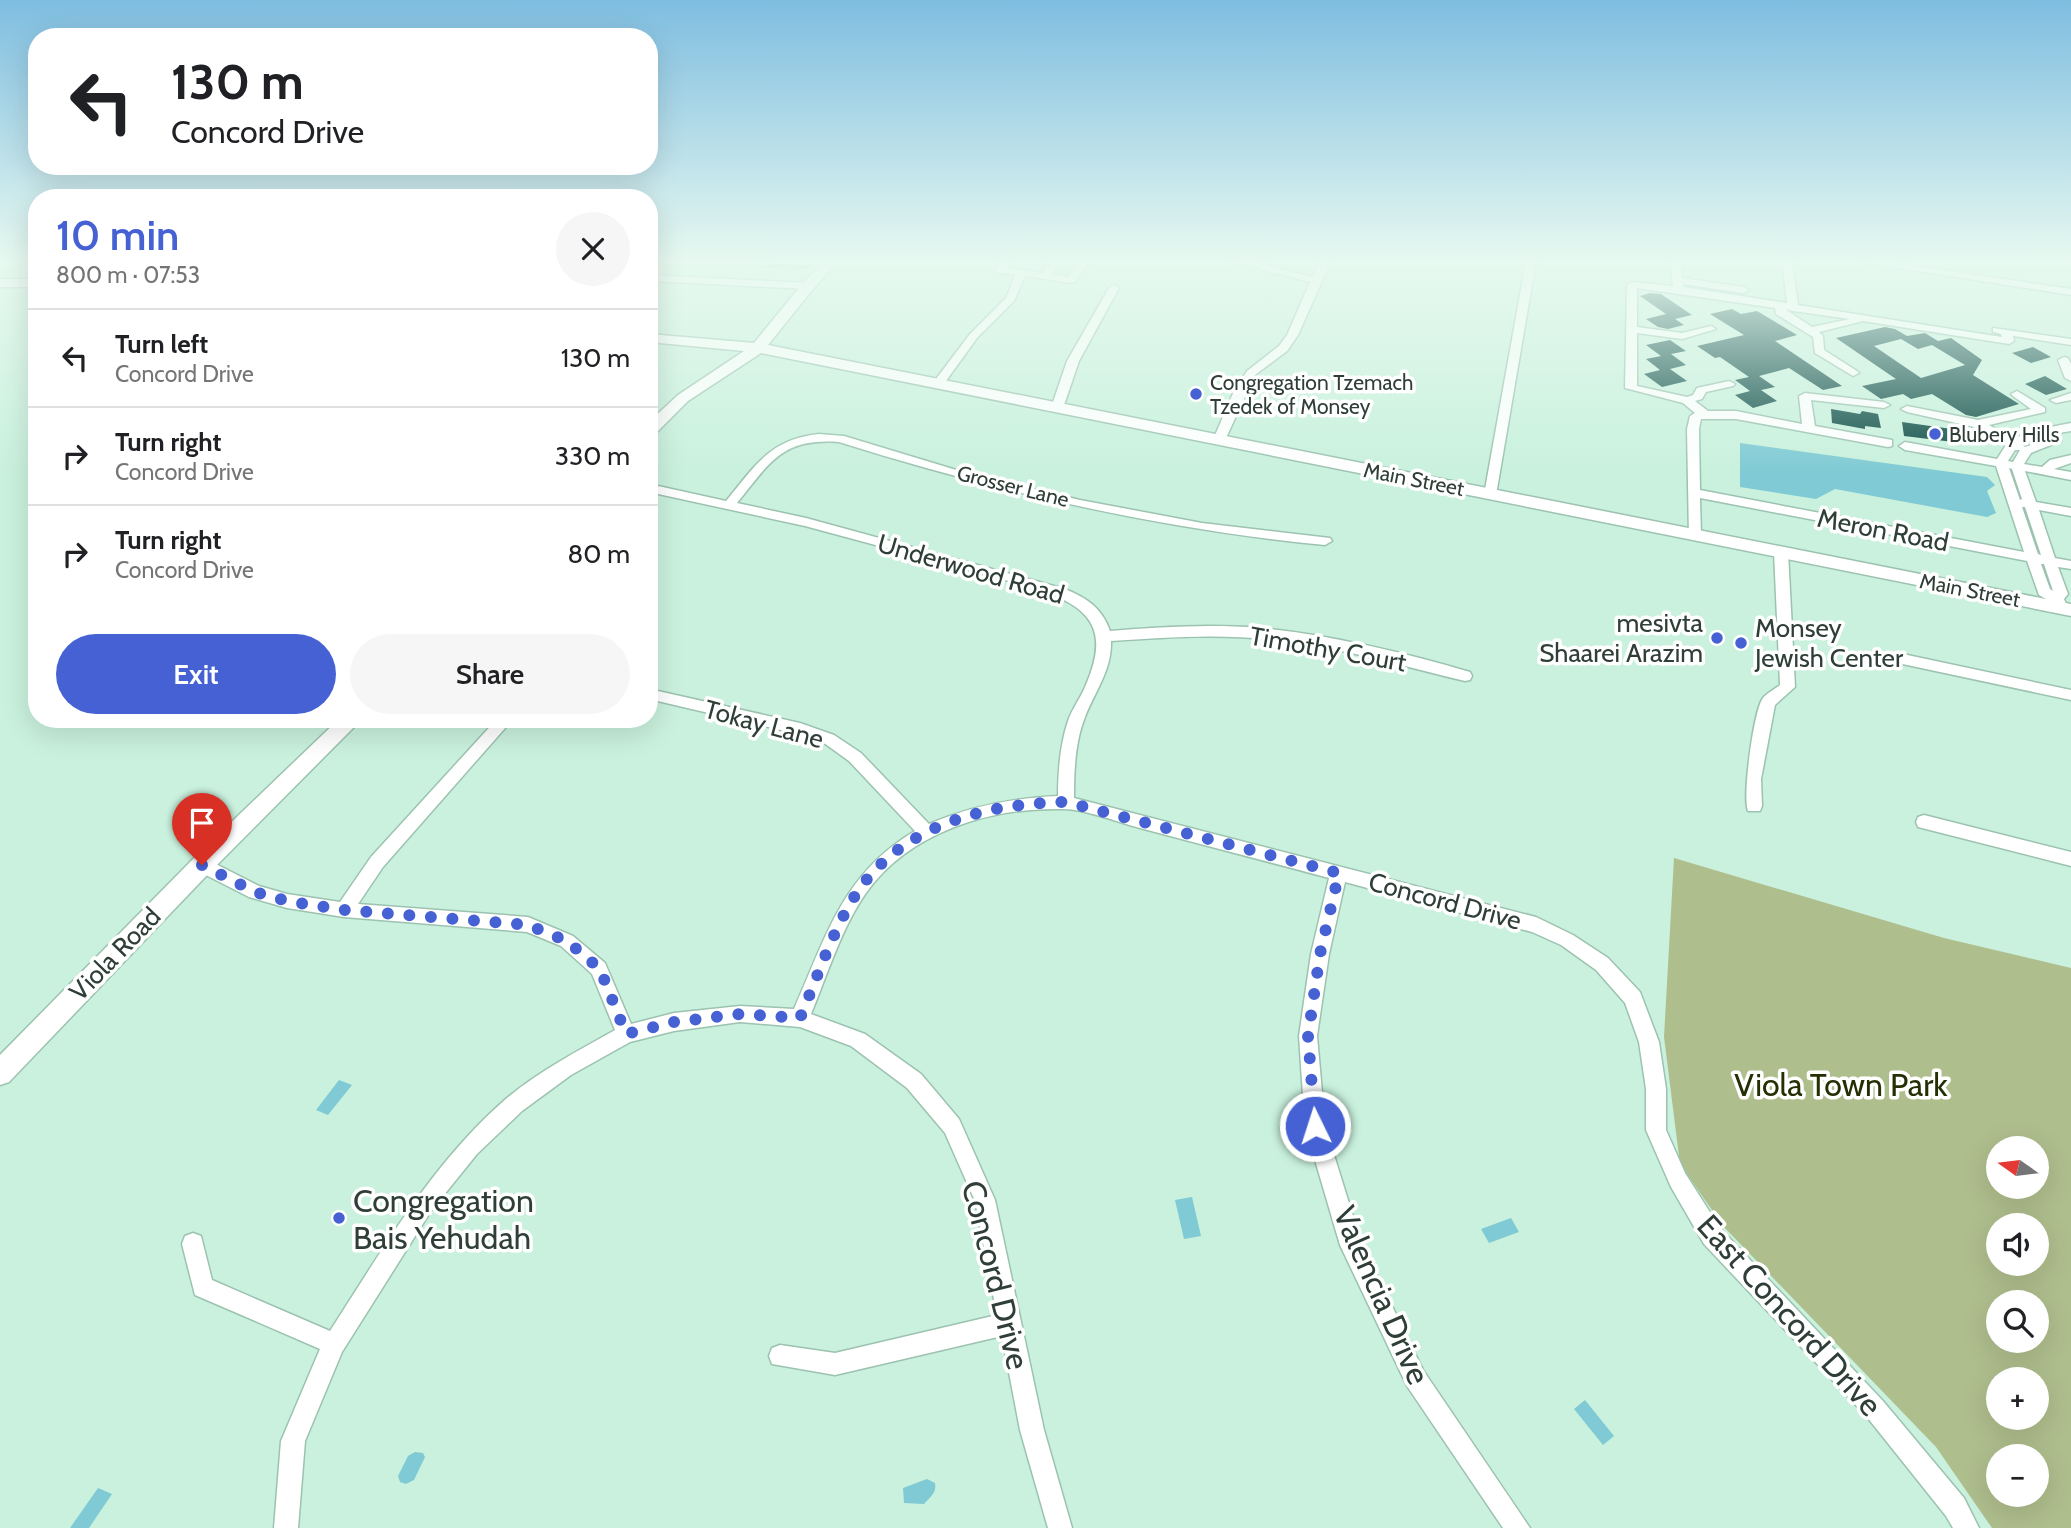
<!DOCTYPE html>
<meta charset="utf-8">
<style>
body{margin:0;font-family:Cabin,sans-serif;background:#f6f6f6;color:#202124;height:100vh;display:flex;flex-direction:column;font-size:26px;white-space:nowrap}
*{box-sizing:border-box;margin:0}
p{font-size:23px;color:#757577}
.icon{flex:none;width:38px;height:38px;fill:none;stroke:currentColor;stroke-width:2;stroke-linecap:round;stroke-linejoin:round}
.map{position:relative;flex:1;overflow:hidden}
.drawer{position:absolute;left:28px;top:189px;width:630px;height:539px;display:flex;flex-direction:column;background:#fff;border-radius:28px;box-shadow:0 7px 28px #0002}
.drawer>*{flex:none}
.top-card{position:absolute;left:28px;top:28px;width:630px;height:147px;border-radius:28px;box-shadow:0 7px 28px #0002;background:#fff;color:#202124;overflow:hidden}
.needle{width:46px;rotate:284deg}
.controls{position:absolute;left:1986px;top:1136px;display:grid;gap:14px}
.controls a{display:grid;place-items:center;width:63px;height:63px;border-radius:50%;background:#fff;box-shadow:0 7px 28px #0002;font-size:35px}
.pin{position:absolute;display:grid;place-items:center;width:60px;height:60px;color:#fff;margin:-72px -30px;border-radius:50% 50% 50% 0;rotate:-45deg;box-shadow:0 0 7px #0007}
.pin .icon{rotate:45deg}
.me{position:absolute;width:77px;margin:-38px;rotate:356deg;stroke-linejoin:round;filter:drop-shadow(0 0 5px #0008)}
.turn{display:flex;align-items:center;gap:24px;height:147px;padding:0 28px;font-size:32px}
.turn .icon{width:91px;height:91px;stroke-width:2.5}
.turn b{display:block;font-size:49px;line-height:60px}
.round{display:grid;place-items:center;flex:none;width:74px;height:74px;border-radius:37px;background:#f6f6f6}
.summary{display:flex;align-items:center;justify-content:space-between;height:119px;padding:0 28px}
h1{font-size:42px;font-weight:600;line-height:52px;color:#4561d4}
.cta{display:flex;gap:14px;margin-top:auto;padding:14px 28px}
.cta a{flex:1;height:80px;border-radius:42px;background:#4561d4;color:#fff;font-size:28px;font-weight:600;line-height:80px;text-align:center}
.cta a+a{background:#f6f6f6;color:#202124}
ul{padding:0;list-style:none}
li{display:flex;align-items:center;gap:21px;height:98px;padding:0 28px;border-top:2px solid #e0e0e0}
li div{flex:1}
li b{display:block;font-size:26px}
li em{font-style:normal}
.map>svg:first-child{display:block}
.green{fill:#afbe8d;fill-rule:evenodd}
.water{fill:#7fcad4}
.building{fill:#0c4b45;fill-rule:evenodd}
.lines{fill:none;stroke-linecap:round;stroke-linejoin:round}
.street-casing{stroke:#9cc2b0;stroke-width:3}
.secondary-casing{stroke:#9cc2b0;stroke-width:3}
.street{fill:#fff;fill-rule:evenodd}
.secondary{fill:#fff;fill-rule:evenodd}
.route{stroke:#4561d4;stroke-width:12;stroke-dasharray:0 21.6}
.poi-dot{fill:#4561d4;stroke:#fff;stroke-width:2.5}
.labels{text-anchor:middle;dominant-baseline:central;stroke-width:7;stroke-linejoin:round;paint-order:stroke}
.far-poi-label{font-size:21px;fill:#2f3f37;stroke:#fff;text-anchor:start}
.far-street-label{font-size:21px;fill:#2f3f37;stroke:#fff}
.street-label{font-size:26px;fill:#2f3f37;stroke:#fff}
.poi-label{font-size:26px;fill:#2f3f37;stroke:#fff;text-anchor:end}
.near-park-label{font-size:32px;fill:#252f04;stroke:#fff}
.near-poi-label{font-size:32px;fill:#2f3f37;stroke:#fff;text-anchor:start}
.near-street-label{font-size:32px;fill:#2f3f37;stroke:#fff}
</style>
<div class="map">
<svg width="2071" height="1528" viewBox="0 0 2071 1528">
<rect width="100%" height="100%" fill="#c9f1dd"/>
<!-- green -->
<path class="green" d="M649 261H754L752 263 813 265 810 269 649 265Z
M1674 858 1944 938 2071 968V1528H1992L1936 1447 1723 1226 1680 1164 1664 1037ZM1998 1148H2037V1186H1998ZM1998 1225H2037V1264H1998ZM1998 1302H2037V1340H1998ZM1998 1379H2037V1418H1998ZM1998 1456H2037V1494H1998Z"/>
<!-- water -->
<path class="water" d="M1740 443 1987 477 1995 485 1987 491 1996 513 1987 517 1835 489 1816 499 1740 487Z
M339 1080 352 1085 328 1115 316 1110Z
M1192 1197 1201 1236 1184 1239 1175 1200Z
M1511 1218 1519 1232 1489 1243 1481 1229Z
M1585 1400 1614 1436 1603 1445 1574 1409Z
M415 1452 423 1453 425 1457 414 1480 406 1484 400 1482 398 1476 408 1456Z
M927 1479 935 1483C937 1493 930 1497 924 1504L904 1503 903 1488Z
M98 1488 112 1494 89 1528H70Z"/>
<!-- building -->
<path class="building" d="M1650 293 1661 294 1692 315 1675 319 1684 325 1668 329 1658 327 1646 319 1666 314 1640 296Z
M1732 309 1741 314 1757 311 1797 335 1775 341 1842 386 1823 390 1789 368 1759 376 1775 387 1761 390 1777 401 1753 408 1735 395 1750 391 1735 380 1749 377 1720 357 1715 358 1697 346 1744 335 1710 314Z
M1885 327 1895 329 1907 336 1925 333 1938 341 1951 338 1982 360 1973 375 2019 404 1976 417 1966 415 1932 394 1911 399 1903 394 1881 399 1862 386 1896 379 1836 338ZM1901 339 1918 349 1932 345 1965 365 1921 378 1874 346Z
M1670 340 1686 351 1671 354 1686 365 1670 369 1687 381 1662 387 1644 374 1660 370 1646 359 1661 356 1646 345Z
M2033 347 2051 357 2031 363 2012 353Z
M2045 376 2067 389 2046 395 2025 384Z
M1831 409 1860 414 1862 411 1878 414 1881 428 1865 426V429L1832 423Z
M1902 422 1966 431 1970 444 1904 436Z"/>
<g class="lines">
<!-- street casing -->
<g class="street-casing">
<path id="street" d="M1001 261H1011L1006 268 1043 273 1051 261H1061L1052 274 1068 277 1077 266 1072 261H1083L1087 265 1075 282 1071 283 1025 276 1014 301 977 338 943 385H935L933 383 970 334 1006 298 1015 275 996 272 995 270Z
M1229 261H1248L1312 277 1321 261H1331L1298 335 1287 351 1255 375 1225 440 1219 444 1213 440 1234 391 1247 371 1279 346 1287 335 1310 282Z
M1526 261H1536L1496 495 1490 499 1484 495Z
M1671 261H1681L1682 278 1744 287 1749 290 1744 293 1683 284V287L1787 303 1782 261H1792L1798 305 2002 337 2001 334 1993 332V328L2071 339V345L2013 336 2014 341 2009 344 1863 321 1819 332 1823 336 1824 350 1857 371 1859 373 1853 376 1815 353 1813 337 1776 314 1775 308 1637 288V327L1682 333 1711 326 1716 329 1682 339 1637 333V386L1687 397 1693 395 1697 388 1729 381 1735 384 1733 386 1706 392 1702 399 1695 401 1708 411H1736L1802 424 1799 396 1805 393 1884 402 1890 405 1884 408 1811 400 1815 426 1892 440V446L1888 447 1736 419H1701L1699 429 1700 490 2024 552 1996 466 1905 450 1899 446 1905 442 1997 459 2006 445 1974 427 1907 412 1901 409 1907 406 1978 420 2031 409 2013 396 2011 394 2017 391 2045 408V412L1989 425 2013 439 2035 430 2071 423V431L2041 436 2022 444 2025 447 2055 437 2061 441 2031 453 2024 464 2042 467 2050 460 2071 455V463L2054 469 2071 472V480L2025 471 2036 502 2071 508V516L2039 510 2055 558 2071 561V569L2058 567 2068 594 2064 599 2067 606 2065 609H2055L2051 602 2039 595 2027 561 1700 498 1701 535 1699 538H1689L1687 429 1690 416 1695 413 1683 403 1625 388 1627 285 1632 282 1673 286ZM1785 309 1793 311 1850 319 1812 327ZM2015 450H2020L2013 462 2008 461ZM2009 468 2012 469 2022 499 2020 500ZM2022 507H2025L2041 555 2038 554ZM2041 564H2044L2053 591 2050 589Z
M1855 261H1882L2071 289V295Z
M649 275 808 283 813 286 808 289 649 281Z
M1114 285 1119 288 1079 361 1063 408 1057 411 1053 410 1051 408 1067 361 1109 288Z
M2064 357 2068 358 2071 364V381L2065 378 2058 360Z
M2071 393V400L2056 403 2050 400Z
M819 434 844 436 963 472 1080 500 1202 523 1330 538 1332 541 1325 545C1159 529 998 492 839 442 781 438 770 463 737 503L806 518 1065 589C1087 598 1102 608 1110 631 1160 627 1210 624 1260 628 1326 634 1407 653 1470 672L1472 676 1470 680 1465 681C1405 667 1344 648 1282 641 1225 633 1168 637 1111 641 1112 670 1095 691 1085 717 1075 742 1074 771 1074 798L1536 917 1573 935 1608 958 1640 992 1659 1042 1666 1089V1130L1685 1173 1720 1228 1883 1401 1964 1498 1979 1528H1953L1946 1516 1867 1417 1704 1244 1671 1187 1646 1130V1089L1639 1042 1625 1003 1596 970 1561 945 1532 932 1345 882 1329 954 1317 1036 1325 1126 1361 1242 1423 1370 1530 1528H1503L1407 1386 1340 1245 1305 1126 1299 1036 1311 954 1329 878C1266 861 1203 845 1140 828 1117 822 1085 809 1063 809 991 807 909 832 866 893 841 929 828 973 811 1014L865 1034 921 1074 959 1119 995 1200 1044 1430 1072 1528H1048L1020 1430 1002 1336 835 1375 772 1364 769 1356 772 1348 780 1345 835 1353 997 1315 975 1201 945 1133 907 1088 851 1046 800 1027 740 1022 674 1031 630 1042 571 1075 522 1111 477 1154 431 1211 342 1352 305 1441 298 1528H274L281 1441 320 1349 195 1295 182 1244 185 1236 193 1233 201 1236 212 1280 330 1331C383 1249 432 1163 507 1098 539 1071 578 1051 615 1030L592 974 561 946 527 932 344 917 287 908 249 897 196 870 194 865 196 860 202 858 208 860 259 886 287 894 340 902 371 857 497 719H513L383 867 358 904 528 917 573 936 605 963 631 1024 674 1013 740 1006 794 1009C826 937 843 873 915 831L849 761 824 743 798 734 649 699V689L800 723 834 735 861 753 929 824C971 806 1013 798 1058 796 1058 771 1060 745 1068 721 1072 709 1080 699 1085 687 1111 629 1091 607 1035 588L805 526 649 492V484L726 501C755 466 770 439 819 434Z
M1781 548 1788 552 1795 687 1775 705 1761 779 1762 806 1760 811H1748C1742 797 1754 709 1763 698 1767 693 1775 689 1780 685L1774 552Z
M1898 653 2071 690V700L1893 662 1891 658Z
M1924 815 2071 852V866L1918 827 1916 822 1918 817Z"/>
</g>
<!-- secondary casing -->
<g class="secondary-casing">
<path id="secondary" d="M825 261H839L813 289 768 345 2071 604V616L761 353 688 401 655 434 649 436V422L678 395 744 351 649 342V334L754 343 803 283Z
M0 279H37V287H0Z
M339 719H362L210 872 9 1082 0 1085V1055L194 858Z"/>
</g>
<!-- street -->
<use href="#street" class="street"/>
<!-- secondary -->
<use href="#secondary" class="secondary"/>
</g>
<!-- sky -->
<linearGradient id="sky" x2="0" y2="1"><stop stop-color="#7ebde0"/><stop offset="0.55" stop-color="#e7f9f0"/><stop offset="1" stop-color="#e7f9f0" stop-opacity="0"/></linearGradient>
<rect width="2071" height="475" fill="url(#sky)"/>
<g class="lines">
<!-- route -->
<path class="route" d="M202 865 255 892 287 901 344 910 528 925 567 941 600 969 626 1034 674 1022 740 1014 800 1018C818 976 835 923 861 887 907 823 992 803 1066 802L1339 873 1320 954 1308 1036 1315 1126"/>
</g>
<!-- markers -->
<g class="poi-dot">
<circle cx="1196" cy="394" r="7"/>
<circle cx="1935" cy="434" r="7"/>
<circle cx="1717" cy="638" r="7"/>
<circle cx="1741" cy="643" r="7"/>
<circle cx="339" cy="1218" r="7"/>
</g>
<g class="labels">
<!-- far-poi labels -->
<g class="far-poi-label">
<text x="1210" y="382">Congregation Tzemach<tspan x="1210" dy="24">Tzedek of Monsey</tspan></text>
<text x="1949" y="434">Blubery Hills</text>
</g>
<!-- far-street labels -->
<g class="far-street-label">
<text transform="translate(1414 479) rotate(11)">Main Street</text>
<text transform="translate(1013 486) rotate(14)">Grosser Lane</text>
<text transform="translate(1970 590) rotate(11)">Main Street</text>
</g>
<!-- street labels -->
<g class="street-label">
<text transform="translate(1883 530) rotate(11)">Meron Road</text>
<text transform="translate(971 569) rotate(16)">Underwood Road</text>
<text transform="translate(1328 649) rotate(10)">Timothy Court</text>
<text transform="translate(764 724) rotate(15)">Tokay Lane</text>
<text transform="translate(1445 901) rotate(15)">Concord Drive</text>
<text transform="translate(115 954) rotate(-46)">Viola Road</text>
</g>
<!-- poi labels -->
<g class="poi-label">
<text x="1703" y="623">mesivta<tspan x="1703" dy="30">Shaarei Arazim</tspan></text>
<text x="1755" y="628" text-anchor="start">Monsey<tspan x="1755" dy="30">Jewish Center</tspan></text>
</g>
<!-- near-park labels -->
<g class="near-park-label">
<text x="1841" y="1084">Viola Town Park</text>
</g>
<!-- near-poi labels -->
<g class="near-poi-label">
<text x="353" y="1200">Congregation<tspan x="353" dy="37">Bais Yehudah</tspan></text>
</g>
<!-- near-street labels -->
<g class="near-street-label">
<text transform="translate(996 1275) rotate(76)">Concord Drive</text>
<text transform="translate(1382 1295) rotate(66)">Valencia Drive</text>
<text transform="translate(1790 1315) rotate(48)">East Concord Drive</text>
</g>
</g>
</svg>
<div class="controls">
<a><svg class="needle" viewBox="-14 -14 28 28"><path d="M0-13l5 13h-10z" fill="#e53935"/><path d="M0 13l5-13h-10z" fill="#757577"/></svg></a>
<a><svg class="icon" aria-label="sound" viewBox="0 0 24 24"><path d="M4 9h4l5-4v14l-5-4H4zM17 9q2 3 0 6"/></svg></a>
<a><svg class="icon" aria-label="search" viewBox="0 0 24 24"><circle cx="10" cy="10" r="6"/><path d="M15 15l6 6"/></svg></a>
<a>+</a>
<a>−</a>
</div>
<div class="pin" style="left:202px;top:865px;background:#d93025"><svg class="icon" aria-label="arrive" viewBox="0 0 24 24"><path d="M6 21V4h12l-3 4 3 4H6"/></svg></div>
<svg class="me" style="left:1315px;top:1126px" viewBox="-20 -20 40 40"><circle r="17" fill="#4561d4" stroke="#fff" stroke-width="3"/><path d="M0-11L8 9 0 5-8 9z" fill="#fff"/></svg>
<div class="top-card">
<div class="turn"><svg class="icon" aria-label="left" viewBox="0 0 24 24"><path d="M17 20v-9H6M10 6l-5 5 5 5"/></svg><div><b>130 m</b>Concord Drive</div></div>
</div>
<section class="drawer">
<div class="summary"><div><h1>10 min</h1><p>800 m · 07:53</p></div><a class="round"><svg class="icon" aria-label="close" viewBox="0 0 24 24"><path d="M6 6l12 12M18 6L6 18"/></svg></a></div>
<ul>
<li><svg class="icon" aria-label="left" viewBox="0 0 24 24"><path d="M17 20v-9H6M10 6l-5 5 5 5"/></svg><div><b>Turn left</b><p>Concord Drive</p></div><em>130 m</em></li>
<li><svg class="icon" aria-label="right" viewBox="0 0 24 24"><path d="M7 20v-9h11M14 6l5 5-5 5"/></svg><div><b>Turn right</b><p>Concord Drive</p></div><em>330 m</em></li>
<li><svg class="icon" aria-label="right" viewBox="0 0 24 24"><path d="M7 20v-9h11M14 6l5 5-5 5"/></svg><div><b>Turn right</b><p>Concord Drive</p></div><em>80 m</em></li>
</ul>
<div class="cta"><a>Exit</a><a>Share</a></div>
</section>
</div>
